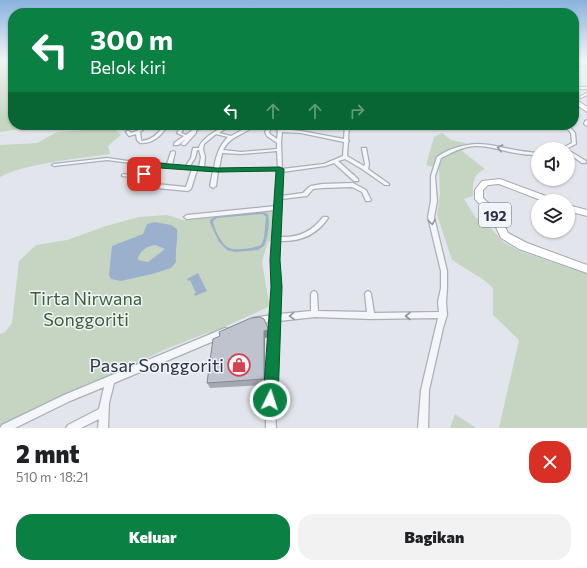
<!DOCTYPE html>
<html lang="id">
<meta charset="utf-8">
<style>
body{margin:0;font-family:Commissioner,sans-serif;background:#f2f2f2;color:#202124;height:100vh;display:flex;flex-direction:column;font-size:15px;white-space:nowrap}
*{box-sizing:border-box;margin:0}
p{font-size:13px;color:#757577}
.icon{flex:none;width:22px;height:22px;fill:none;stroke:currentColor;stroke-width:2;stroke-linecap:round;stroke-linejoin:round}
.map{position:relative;height:428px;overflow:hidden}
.details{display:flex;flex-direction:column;background:#fff;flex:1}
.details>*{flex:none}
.top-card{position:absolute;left:8px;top:8px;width:571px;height:122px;border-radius:16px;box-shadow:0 1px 3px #0004;background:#0b8043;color:#fff;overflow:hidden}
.controls{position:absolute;left:531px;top:142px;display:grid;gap:8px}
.controls a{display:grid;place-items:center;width:44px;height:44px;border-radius:50%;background:#fff;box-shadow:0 1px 3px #0004;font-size:20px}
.pin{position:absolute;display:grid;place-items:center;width:34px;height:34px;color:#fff;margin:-17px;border-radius:8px;box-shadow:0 2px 6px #0006}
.me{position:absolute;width:44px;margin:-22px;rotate:4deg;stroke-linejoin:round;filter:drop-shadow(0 0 3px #0008)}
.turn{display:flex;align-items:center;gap:14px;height:84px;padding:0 16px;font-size:18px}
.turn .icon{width:52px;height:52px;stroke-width:2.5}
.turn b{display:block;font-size:28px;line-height:34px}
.lanes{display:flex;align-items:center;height:38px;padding:0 16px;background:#0003;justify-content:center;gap:20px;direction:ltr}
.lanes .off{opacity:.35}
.round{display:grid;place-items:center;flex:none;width:42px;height:42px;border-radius:16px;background:#f2f2f2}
.summary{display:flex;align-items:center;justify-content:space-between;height:68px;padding:0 16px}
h1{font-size:24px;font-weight:800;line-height:30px}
.primary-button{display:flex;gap:8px;margin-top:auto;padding:8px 16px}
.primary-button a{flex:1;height:46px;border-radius:16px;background:#0b8043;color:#fff;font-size:16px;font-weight:800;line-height:46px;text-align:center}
.primary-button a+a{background:#f2f2f2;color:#202124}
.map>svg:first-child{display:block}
.green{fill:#c6d5c2}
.water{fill:#9bb0cc;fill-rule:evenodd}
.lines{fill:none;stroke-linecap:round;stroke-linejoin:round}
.minor-casing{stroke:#aaafb9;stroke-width:2.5}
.primary-casing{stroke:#a0a8b7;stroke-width:2}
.minor{fill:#f5f6f9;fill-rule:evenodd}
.primary{fill:#fff;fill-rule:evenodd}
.wall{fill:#a3a8b1}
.shaded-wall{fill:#858890}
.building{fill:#bec3ce;stroke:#858890}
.oneway{stroke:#8f949e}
.route{fill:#0b8043;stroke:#07532c}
.labels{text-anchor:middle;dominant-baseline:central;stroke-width:3;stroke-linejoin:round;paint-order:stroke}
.shield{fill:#f1f4f8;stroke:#656c79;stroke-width:1}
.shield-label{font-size:14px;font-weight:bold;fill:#293143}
.near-park-label{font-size:18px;fill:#3b6036;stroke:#f1f4f8}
.near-poi-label{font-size:18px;fill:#293143;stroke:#f1f4f8;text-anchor:end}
</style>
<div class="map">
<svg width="587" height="428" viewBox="0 0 587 428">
<rect width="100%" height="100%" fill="#e2e5eb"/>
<!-- green -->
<path class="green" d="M0 60H13V125H46L0 132Z
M110 125 121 135 108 146 110 154C82 158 22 164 0 177V145L37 143 57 132 88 130Z
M442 133 451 140 466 143 465 149 462 151 485 169C472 175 473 183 473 196L464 199 476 218 484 220 503 242 520 251 587 274V428H499L519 340 493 315V288L484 280 452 260 437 215 440 194 439 169 426 165 434 137Z
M272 210 274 211 271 241 268 242 262 262 269 303 268 307 209 334V332L166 349 0 426V334L5 332 12 323 19 261 36 245 67 240 106 226 139 217 167 215 183 220Z
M455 414 476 428H450Z"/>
<!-- water -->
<path class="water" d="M263 212 268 214C270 224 268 237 264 246L258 250 235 252 227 250 219 242 210 223V220L215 217ZM263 214 266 217 264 238 261 245C254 248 237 251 229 248 222 245 214 229 213 221L217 218Z
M155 222 171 225 177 229C178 241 175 250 176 262L171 268 152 274 121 281 111 279 109 275 112 246 143 234 147 224ZM155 245 165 249 148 262 138 260C138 252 147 246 155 245Z
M198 273 207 291 195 296 194 294 196 293 190 280 188 281 187 279Z"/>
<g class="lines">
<!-- minor casing -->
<g class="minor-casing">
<path id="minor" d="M574 87H587V89H574Z
M587 93V95L581 98 579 97Z
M145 125H149L140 132 141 140 142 141C152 140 159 133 164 125H168C161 136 153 144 140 143L137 140 136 134 129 136 126 132 127 131H129L131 133 137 131Z
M182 125H186L181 133 186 135 199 125H204L196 131V133L185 145H183L181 144 186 139 178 145H174V143L184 136 177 133Z
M226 125H231L219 133 231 136 251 125H256C245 134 230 136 223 150L241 152 277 149V143L267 136 265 132 269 125H273L269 132 270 134 277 139 278 131 277 130 279 129V125H283V129L301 131 344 139 345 125H349L348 140 349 141 348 142 347 156 364 166 365 164 362 149V148H366L369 164 368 169 389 184V185H385L362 169 345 159 338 161 358 179V181H354L334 163 325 166 282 172 281 196 303 193 309 187 311 186 322 184 353 183 366 190 371 200 370 201H366L362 192 352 187 322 188 313 189 307 196 281 199 279 237C298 238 312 232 323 217H327L328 218C317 235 299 242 279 241L278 265 280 287 279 314 311 311V294L312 292 314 291 316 292 317 294 318 311 367 312 365 294 366 292 368 291 370 292 371 294 374 313 439 312 438 302 441 288V271L428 217 431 201V176L437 157C448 149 465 144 478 144 489 144 499 147 510 149 519 151 528 152 538 153V155C529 155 519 154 510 152 496 149 482 144 467 147 458 149 449 154 441 158L435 176 437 201 434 217 447 271V288L446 302 447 315 443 328 429 390 428 428H418L421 390 438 318 371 319 315 317 279 321 274 399 276 428H266V399L271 322 256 323 253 322 252 320 253 318 272 315 274 287 272 265 275 210 187 219 184 217 187 215 275 206 278 170 218 171 216 186 213 188 210 186 213 171 197 170 191 189 188 191 156 188 153 186 156 184 186 187 192 169H187L160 166 153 175 130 177 122 176V175L124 174 130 175 150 173 156 166 107 160 54 166 52 165 54 164 107 158 128 161 167 164 171 152 173 151 175 152 172 165 186 166 191 158 193 148H199C201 138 218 130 226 125ZM282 132 301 133 344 142 343 156 324 164 282 169 281 142ZM216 134 228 137C219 146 216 156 214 168L204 167 205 157 203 149 204 144ZM197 150H199L201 157 199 167 190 166 195 158ZM277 151 278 168 219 169 222 153 241 154Z
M564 125H568L575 133 576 144 566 149H560L572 143 571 133Z
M568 150 586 161V163H582L568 153Z
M225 328 228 329 229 332 228 335 114 383 109 403 108 428H98L99 419 81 428H66L68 425 99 409 104 387 70 401 15 428H0L2 425 64 395Z"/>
</g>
<!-- primary casing -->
<g class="primary-casing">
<path id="primary" d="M587 62V64L574 67V65Z
M574 98 587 107V112L574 103Z
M587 120V126L584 124 585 121Z
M500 179 554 199 555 201H543L499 184 488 185 483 190V198L498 212 508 233 527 243 587 265V273L519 249 501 238 491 216 475 199V190L482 181Z
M568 205 587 210V216L568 211Z"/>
</g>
<!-- minor -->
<use href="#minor" class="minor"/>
<!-- primary -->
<use href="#primary" class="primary"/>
</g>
<!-- wall -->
<path class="wall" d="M268 328V337L265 338V385L210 388 207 383Z"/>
<!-- shaded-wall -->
<path class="shaded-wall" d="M268 328V337L265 338V385L264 379V331Z"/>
<!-- building -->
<path class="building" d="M260 317 264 319 268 328V330L264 331V379L207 383 213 339 220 336 219 332 251 318Z"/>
<!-- one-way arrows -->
<defs><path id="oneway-chevron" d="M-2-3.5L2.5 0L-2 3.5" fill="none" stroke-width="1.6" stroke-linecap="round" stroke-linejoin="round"/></defs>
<g class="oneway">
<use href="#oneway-chevron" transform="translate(500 148) rotate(-167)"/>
<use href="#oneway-chevron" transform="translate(432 222) rotate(81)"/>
<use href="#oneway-chevron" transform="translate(292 316) rotate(176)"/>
<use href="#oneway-chevron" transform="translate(408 316) rotate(180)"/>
</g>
<!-- sky -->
<linearGradient id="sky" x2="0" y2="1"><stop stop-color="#89b2dd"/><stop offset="0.5" stop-color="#f2f3f6"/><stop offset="1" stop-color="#f2f3f6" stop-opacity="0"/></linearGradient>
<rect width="587" height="120" fill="url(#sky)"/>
<!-- route -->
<path class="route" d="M158 163 217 168 280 167 284 169 280 260 282 287 278 400 276 405 270 407 265 405 263 400 271 287 270 260 276 171 217 172 160 168 154 176H142V173L149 172 156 164Z"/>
<!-- icons -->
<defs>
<g id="shop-ring" transform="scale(1.15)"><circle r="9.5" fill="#f1f4f8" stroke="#d4424f" stroke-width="1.5"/><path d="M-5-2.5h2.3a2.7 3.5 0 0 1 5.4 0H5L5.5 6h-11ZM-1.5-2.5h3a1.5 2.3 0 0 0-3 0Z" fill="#d4424f"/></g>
</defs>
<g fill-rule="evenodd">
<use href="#shop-ring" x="239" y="365"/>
</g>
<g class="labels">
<!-- shield labels -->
<rect class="shield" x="479" y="203" width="32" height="24" rx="3"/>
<g class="shield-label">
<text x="495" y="215">192</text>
</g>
<!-- near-park labels -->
<g class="near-park-label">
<text x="86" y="298">Tirta Nirwana<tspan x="86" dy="21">Songgoriti</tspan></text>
</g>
<!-- near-poi labels -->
<g class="near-poi-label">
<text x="224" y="365">Pasar Songgoriti</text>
</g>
</g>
</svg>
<div class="controls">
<a><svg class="icon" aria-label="sound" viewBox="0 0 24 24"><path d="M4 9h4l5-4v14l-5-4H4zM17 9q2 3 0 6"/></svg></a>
<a><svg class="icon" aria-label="layers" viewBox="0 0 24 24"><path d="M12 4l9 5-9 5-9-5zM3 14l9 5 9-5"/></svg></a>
</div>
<div class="pin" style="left:144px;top:174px;background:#d93025"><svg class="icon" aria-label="arrive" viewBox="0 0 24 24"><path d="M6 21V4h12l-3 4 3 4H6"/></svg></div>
<svg class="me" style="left:270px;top:400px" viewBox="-20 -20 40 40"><circle r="17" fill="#0b8043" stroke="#fff" stroke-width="3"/><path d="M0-11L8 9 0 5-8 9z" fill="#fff"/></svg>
<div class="top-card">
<div class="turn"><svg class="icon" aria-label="left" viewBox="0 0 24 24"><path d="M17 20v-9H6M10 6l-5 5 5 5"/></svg><div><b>300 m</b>Belok kiri</div></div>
<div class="lanes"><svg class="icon" aria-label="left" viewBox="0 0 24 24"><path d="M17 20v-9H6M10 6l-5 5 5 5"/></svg><svg class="icon off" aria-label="ahead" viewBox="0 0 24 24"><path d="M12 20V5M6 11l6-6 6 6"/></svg><svg class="icon off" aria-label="ahead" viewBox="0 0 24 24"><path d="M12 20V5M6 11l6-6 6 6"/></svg><svg class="icon off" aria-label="right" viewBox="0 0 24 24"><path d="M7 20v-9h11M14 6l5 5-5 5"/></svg></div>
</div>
</div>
<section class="details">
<div class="summary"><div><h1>2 mnt</h1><p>510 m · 18:21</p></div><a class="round" style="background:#d93025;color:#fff"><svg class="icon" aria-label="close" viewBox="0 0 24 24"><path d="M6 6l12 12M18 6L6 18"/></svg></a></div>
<div class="primary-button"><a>Keluar</a><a>Bagikan</a></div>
</section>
